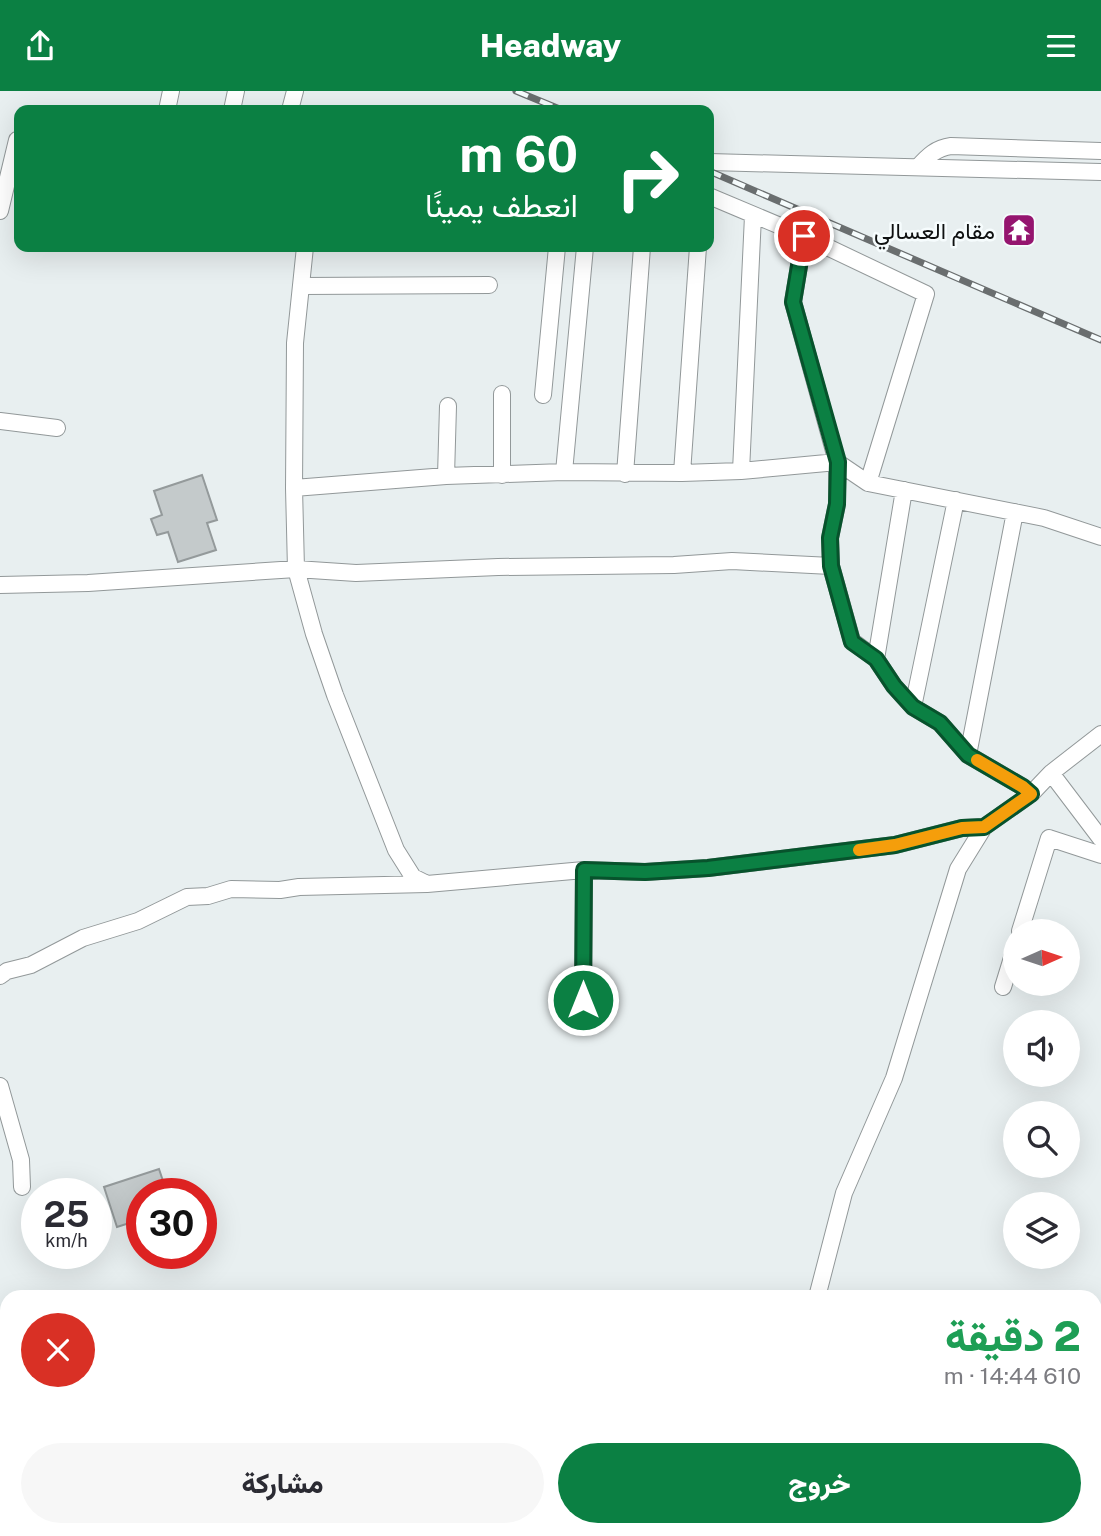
<!DOCTYPE html>
<html lang="ar">
<meta charset="utf-8">
<style>
body{margin:0;font-family:"Public Sans",Vazirmatn,sans-serif;background:#f7f7f7;color:#2b2b33;direction:rtl;height:100vh;display:flex;flex-direction:column;font-size:26px;white-space:nowrap}
*{box-sizing:border-box;margin:0}
p{font-size:23px;color:#7c7c81}
.icon{flex:none;width:38px;height:38px;fill:none;stroke:currentColor;stroke-width:2;stroke-linecap:round;stroke-linejoin:round}
.map{position:relative;flex:1;overflow:hidden;direction:ltr}
.panel{position:absolute;left:0px;top:1199px;width:1102px;height:247px;display:flex;flex-direction:column;background:#fff;border-radius:21px 21px 0 0;box-shadow:0 7px 28px #0002;direction:rtl}
.panel>*{flex:none}
.top-card{position:absolute;left:14px;top:14px;width:700px;height:147px;border-radius:14px;box-shadow:0 7px 28px #0002;direction:rtl;background:#0b8043;color:#fff;overflow:hidden}
.needle{width:46px;rotate:87deg}
.buttons{position:absolute;left:1003px;top:828px;display:grid;gap:14px}
.buttons a{display:grid;place-items:center;width:77px;height:77px;border-radius:50%;background:#fff;box-shadow:0 7px 28px #0002;font-size:35px}
.speed{position:absolute;left:21px;top:1087px;display:flex;gap:14px;font-size:35px;font-weight:700;text-align:center}
.speed>*{display:grid;place-content:center;width:91px;height:91px;border-radius:50%;background:#fff;box-shadow:0 7px 28px #0002;line-height:1}
.speed small{font-size:18px;font-weight:400}
.speed .limit{border:10px solid #d22;background:#fff;color:#111}
.pin{position:absolute;display:grid;place-items:center;width:60px;height:60px;color:#fff;margin:-30px;border:4px solid #fff;border-radius:50%;box-shadow:0 2px 7px #0007}
.me{position:absolute;width:77px;margin:-38px;rotate:0deg;stroke-linejoin:round;filter:drop-shadow(0 0 5px #0008)}
.turn{display:flex;align-items:center;gap:24px;height:147px;padding:0 21px;font-size:32px}
.turn .icon{width:91px;height:91px;stroke-width:2.5}
.turn b{display:block;font-size:49px;line-height:60px}
.round{display:grid;place-items:center;flex:none;width:74px;height:74px;border-radius:37px;background:#f7f7f7}
.head{display:flex;align-items:center;justify-content:space-between;height:119px;padding:0 21px}
h1{font-size:42px;font-weight:800;line-height:52px;color:#1e9e55}
.button{display:flex;gap:14px;margin-top:auto;padding:14px 21px}
.button a{flex:1;height:80px;border-radius:42px;background:#0b8043;color:#fff;font-size:28px;font-weight:800;line-height:80px;text-align:center}
.button a+a{background:#f7f7f7;color:#2b2b33}
header{display:flex;justify-content:space-between;align-items:center;height:91px;padding:0 21px;background:#0b8043;color:#fff;font-size:32px;font-weight:800}
.map>svg:first-child{display:block}
.building{fill:#c4cacb;stroke:#949a9b;stroke-width:2}
.lines{fill:none;stroke-linecap:round;stroke-linejoin:round}
.minor-casing{stroke:#929899;stroke-width:18}
.minor{stroke:#fff;stroke-width:16}
.rail-casing{stroke:#6a6e6f;stroke-width:7}
.rail{stroke:#f6fcfd;stroke-width:4.5;stroke-dasharray:13;stroke-linecap:butt}
.route-casing{stroke:#07532c;stroke-width:18}
.route{stroke:#0b8043;stroke-width:12}
.slow{stroke:#f59e0b;stroke-width:12}
.labels{text-anchor:middle;dominant-baseline:central;stroke-width:5;stroke-linejoin:round;paint-order:stroke}
.poi-label{font-size:23px;fill:#0f1111;stroke:#f6fcfd;text-anchor:end}
</style>
<header><svg class="icon" aria-label="menu" viewBox="0 0 24 24"><path d="M4 6h16M4 12h16M4 18h16"/></svg>Headway<svg class="icon" aria-label="share" viewBox="0 0 24 24"><path d="M12 15V3M7 8l5-5 5 5M5 13v7h14v-7"/></svg></header>
<div class="map">
<svg width="1101" height="1445" viewBox="0 0 1101 1445">
<rect width="100%" height="100%" fill="#e8eff0"/>
<!-- building -->
<path class="building" d="M202 384 217 429 207 432 216 459 178 471 168 441 157 444 151 428 162 424 154 400Z
M159 1078 167 1102H142V1128L117 1136 104 1096Z"/>
<g class="lines">
<!-- minor casing -->
<g class="minor-casing">
<path id="minor" d="M167 19 171 0
M232 19 236 0
M290 19 295 0
M709 71 1101 81
M918 76C928 65 936 57 951 55L1101 60
M709 105 804 145 926 203 868 392
M0 120 17 49
M804 145 793 211 837 371V413L830 447 831 475 852 550 876 568 894 595 913 616 940 632 968 664 1023 696 1031 703
M305 156 295 252 294 397 296 478 314 543 335 604 396 759 413 786 427 793
M302 195 489 194
M543 304 557 156
M0 330 57 337
M741 380 753 125
M564 381 585 156
M682 382 698 156
M625 383 642 156
M502 384V303
M446 385 448 315
M294 397 446 385 564 381 682 382 741 380 837 371 868 392 1044 427 1101 446
M0 494 88 492 296 478 356 482 498 476 674 474 732 470 831 475
M876 568 904 399
M913 616 956 409
M968 664 1015 421
M1051 682 1101 748
M1020 840 1049 747 1101 764
M0 885 7 880 31 874 83 847 138 830 187 806 208 805 231 798 280 799 299 796 427 793 584 779 645 781 708 777 895 754 962 737 984 736
M1003 896 1015 857
M583 910 584 779
M0 995 21 1069 22 1096
M817 1206 844 1102 894 987 958 778 984 736 1031 703 1051 682 1101 643
M26 1445 46 1438
M691 1445 697 1438"/>
</g>
<!-- minor -->
<use href="#minor" class="minor"/>
<!-- rail casing -->
<g class="rail-casing">
<path id="rail" d="M516 0 562 19
M709 80 1101 249"/>
</g>
<!-- rail -->
<use href="#rail" class="rail"/>
</g>
<g class="lines">
<!-- route casing -->
<g class="route-casing">
<path id="route" d="M583 909 584 779 645 781 708 777 895 754 962 737 984 736 1031 703 1023 696 968 664 940 632 913 616 894 595 876 568 852 551 831 475 830 447 837 413 838 371 793 211 804 145"/>
</g>
<!-- route -->
<use href="#route" class="route"/>
<!-- slow -->
<path class="slow" d="M859 759 895 754 962 737 984 736 1031 703 1023 696 977 669"/>
</g>
<!-- icons -->
<defs>
<g id="temple-square" transform="scale(1.75)"><rect x="-9" y="-9" width="18" height="18" rx="4" fill="#95156f" stroke="#f6fcfd"/><path d="M0-6L5-2H3V0L6.5 2.5H4V6H1.5V3h-3V6H-4V2.5H-6.5L-3 0V-2H-5Z" fill="#fff"/></g>
</defs>
<g fill-rule="evenodd">
<use href="#temple-square" x="1019" y="139"/>
</g>
<g class="labels">
<!-- poi labels -->
<g class="poi-label">
<text x="995" y="139">مقام العسالي</text>
</g>
</g>
</svg>
<div class="buttons">
<a><svg class="needle" viewBox="-14 -14 28 28"><path d="M0-13l5 13h-10z" fill="#e53935"/><path d="M0 13l5-13h-10z" fill="#7c7c81"/></svg></a>
<a><svg class="icon" aria-label="sound" viewBox="0 0 24 24"><path d="M4 9h4l5-4v14l-5-4H4zM17 9q2 3 0 6"/></svg></a>
<a><svg class="icon" aria-label="search" viewBox="0 0 24 24"><circle cx="10" cy="10" r="6"/><path d="M15 15l6 6"/></svg></a>
<a><svg class="icon" aria-label="layers" viewBox="0 0 24 24"><path d="M12 4l9 5-9 5-9-5zM3 14l9 5 9-5"/></svg></a>
</div>
<div class="speed"><div>25<small>km/h</small></div><div class="limit">30</div></div>
<div class="pin" style="left:804px;top:145px;background:#d93025"><svg class="icon" aria-label="arrive" viewBox="0 0 24 24"><path d="M6 21V4h12l-3 4 3 4H6"/></svg></div>
<svg class="me" style="left:583px;top:909px" viewBox="-20 -20 40 40"><circle r="17" fill="#0b8043" stroke="#fff" stroke-width="3"/><path d="M0-11L8 9 0 5-8 9z" fill="#fff"/></svg>
<div class="top-card">
<div class="turn"><svg class="icon" aria-label="right" viewBox="0 0 24 24"><path d="M7 20v-9h11M14 6l5 5-5 5"/></svg><div><b>60 m</b>انعطف يمينًا</div></div>
</div>
<section class="panel">
<div class="head"><div><h1>2 دقيقة</h1><p>610 m · 14:44</p></div><a class="round" style="background:#d93025;color:#fff"><svg class="icon" aria-label="close" viewBox="0 0 24 24"><path d="M6 6l12 12M18 6L6 18"/></svg></a></div>
<div class="button"><a>خروج</a><a>مشاركة</a></div>
</section>
</div>
